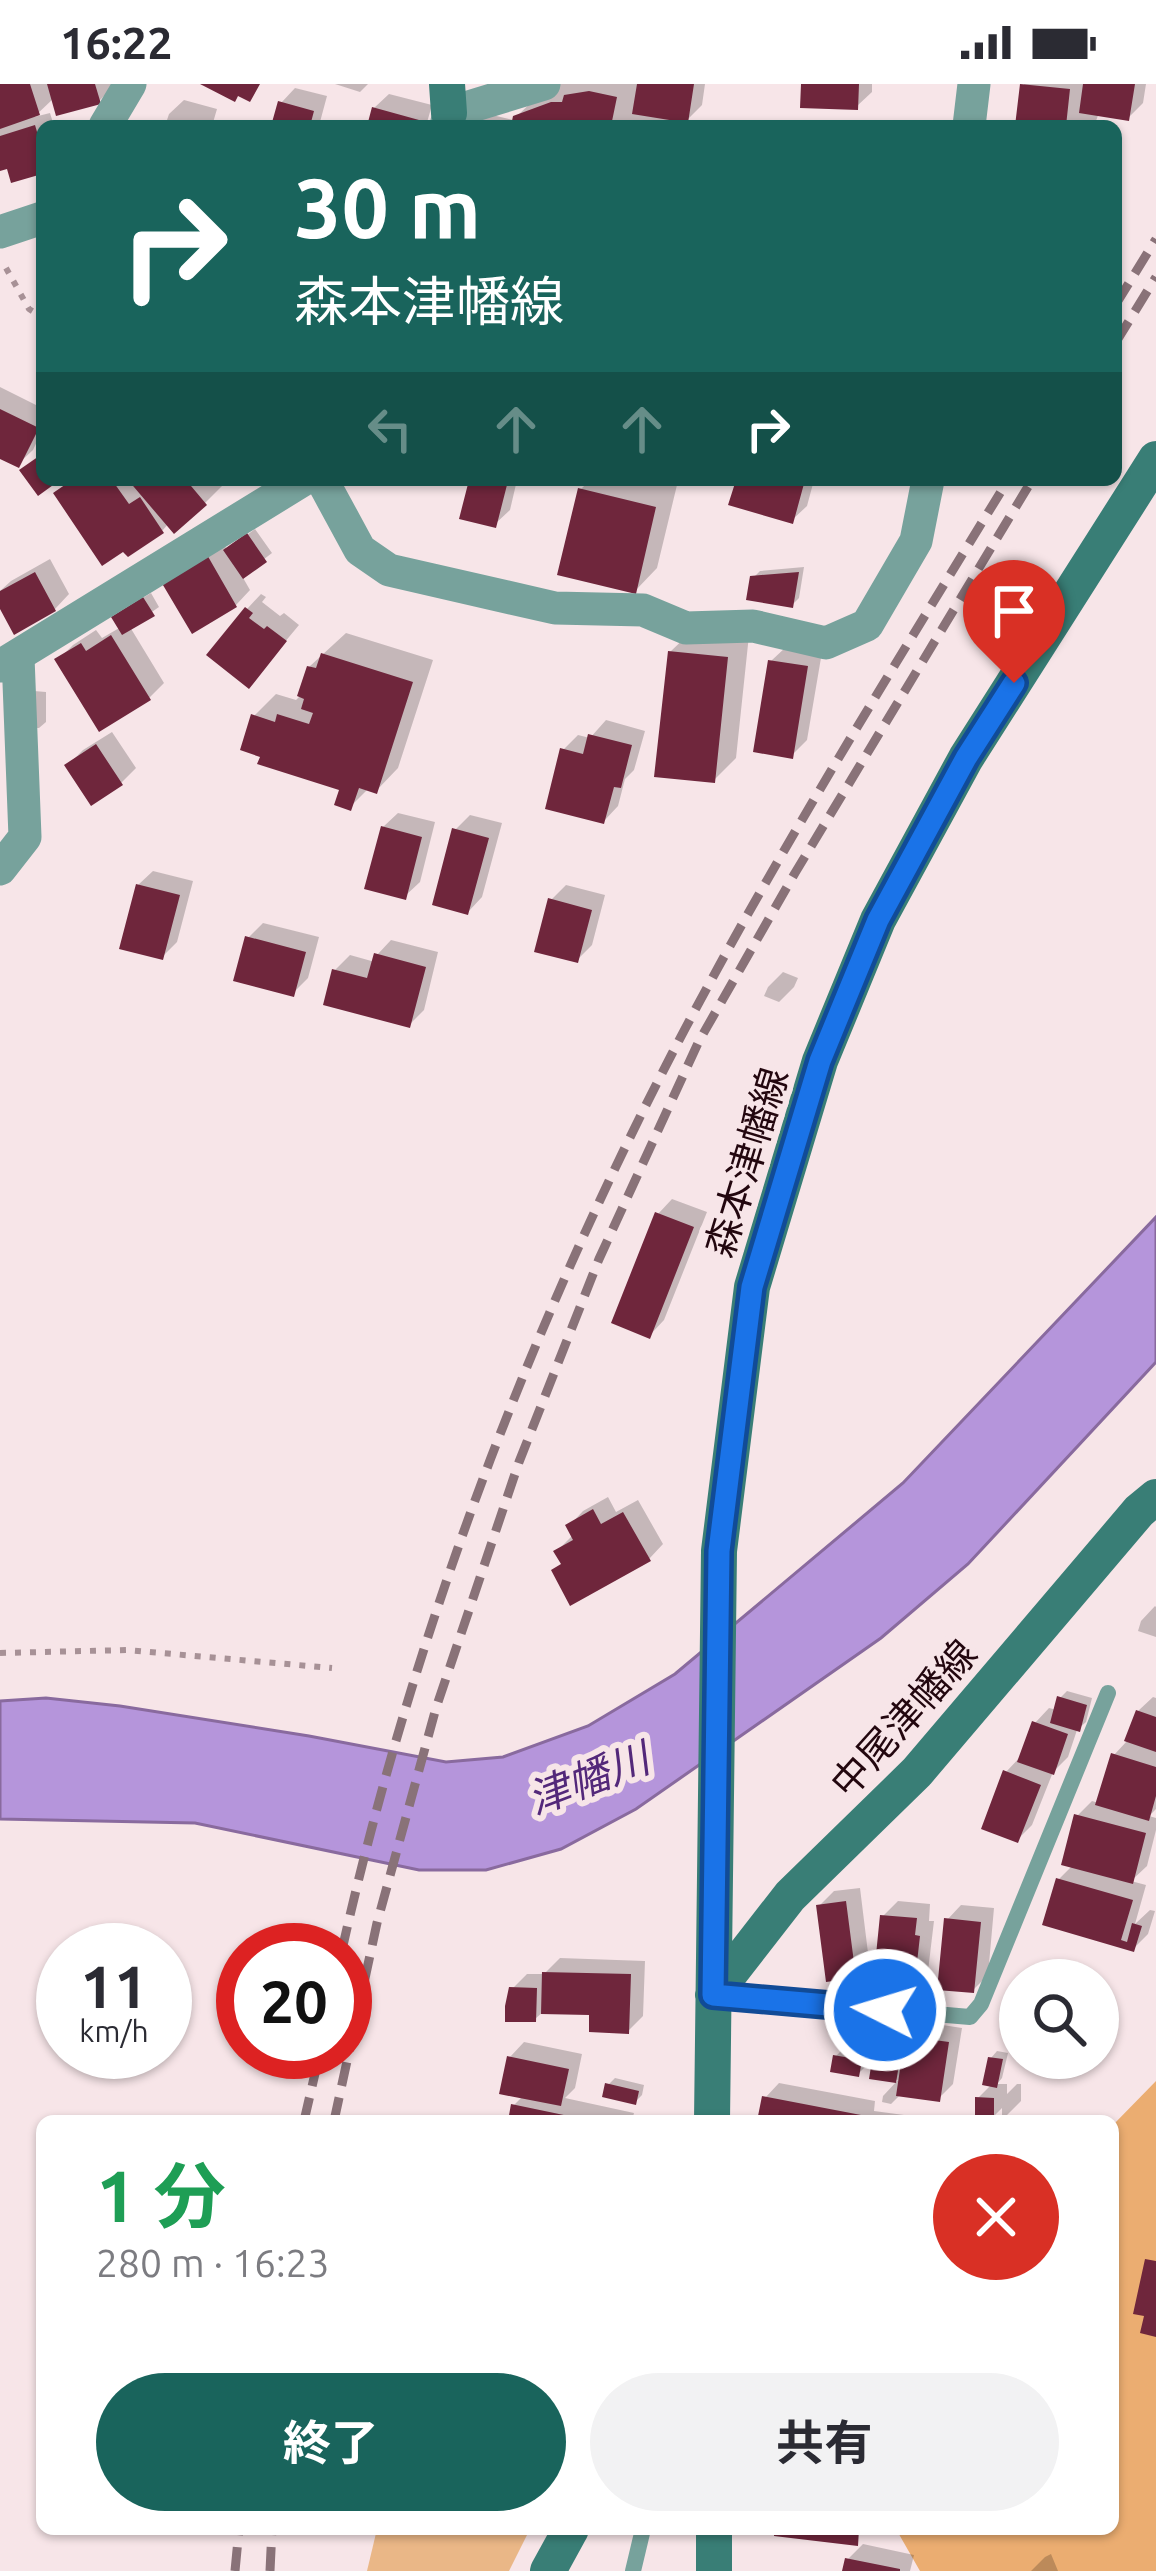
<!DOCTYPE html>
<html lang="ja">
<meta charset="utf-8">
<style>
body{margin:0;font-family:Ubuntu,"Noto Sans JP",sans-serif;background:#f2f2f3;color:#2b2b33;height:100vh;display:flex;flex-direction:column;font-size:45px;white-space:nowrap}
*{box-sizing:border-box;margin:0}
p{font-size:39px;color:#7c7c81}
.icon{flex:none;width:66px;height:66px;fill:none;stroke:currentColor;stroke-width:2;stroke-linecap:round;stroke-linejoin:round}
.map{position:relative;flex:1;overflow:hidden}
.panel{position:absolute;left:36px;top:2031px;width:1083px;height:420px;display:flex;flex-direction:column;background:#fff;border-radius:18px;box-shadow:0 3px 9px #0004}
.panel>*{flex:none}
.guide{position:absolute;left:36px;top:36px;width:1086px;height:366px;border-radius:18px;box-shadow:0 3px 9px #0004;background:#19645c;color:#fff;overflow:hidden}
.buttons{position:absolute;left:999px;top:1875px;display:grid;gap:24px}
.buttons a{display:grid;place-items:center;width:120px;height:120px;border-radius:50%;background:#fff;box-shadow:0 3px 9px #0004;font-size:60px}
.speed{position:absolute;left:36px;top:1839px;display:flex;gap:24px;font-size:60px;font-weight:700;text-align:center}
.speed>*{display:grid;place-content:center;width:156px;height:156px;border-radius:50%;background:#fff;box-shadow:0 3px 9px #0004;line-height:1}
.speed small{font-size:30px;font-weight:400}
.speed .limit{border:18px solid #d22;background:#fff;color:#111}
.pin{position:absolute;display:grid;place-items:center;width:102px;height:102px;color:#fff;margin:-123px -51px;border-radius:50% 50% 50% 0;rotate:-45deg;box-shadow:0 0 12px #0007}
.pin .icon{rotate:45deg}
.me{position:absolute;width:132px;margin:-66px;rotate:275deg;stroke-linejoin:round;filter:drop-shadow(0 0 9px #0008)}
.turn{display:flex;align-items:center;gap:42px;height:252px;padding:0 60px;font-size:54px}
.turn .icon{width:156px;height:156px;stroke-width:2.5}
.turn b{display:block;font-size:84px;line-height:102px}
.lanes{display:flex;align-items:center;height:114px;padding:0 60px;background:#0003;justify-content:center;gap:60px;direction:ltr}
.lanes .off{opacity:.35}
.round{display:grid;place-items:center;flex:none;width:126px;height:126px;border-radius:63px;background:#f2f2f3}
.summary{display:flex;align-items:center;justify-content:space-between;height:204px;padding:0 60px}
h1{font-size:72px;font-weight:700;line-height:90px;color:#1e9e55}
.action{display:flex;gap:24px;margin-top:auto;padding:24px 60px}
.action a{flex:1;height:138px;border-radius:72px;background:#19645c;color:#fff;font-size:48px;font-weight:700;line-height:138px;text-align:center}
.action a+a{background:#f2f2f3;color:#2b2b33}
.status{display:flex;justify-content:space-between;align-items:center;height:84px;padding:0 60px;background:#fff;direction:ltr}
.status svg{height:33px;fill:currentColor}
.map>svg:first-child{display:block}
.green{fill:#eab787}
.forest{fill:#ebad71}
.water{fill:#b595db;stroke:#896a9e;stroke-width:3}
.shadow{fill:#0003}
.building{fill:#6f263c}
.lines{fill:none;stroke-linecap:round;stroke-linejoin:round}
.path{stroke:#a79196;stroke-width:6;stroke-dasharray:6 9;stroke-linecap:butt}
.lane{stroke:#77a29c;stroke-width:16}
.street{stroke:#77a29c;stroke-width:33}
.secondary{stroke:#397e76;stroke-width:36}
.rail{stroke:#897278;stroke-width:9;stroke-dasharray:24 12;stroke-linecap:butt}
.route-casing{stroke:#114b97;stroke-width:30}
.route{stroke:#1a73e8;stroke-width:21}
.labels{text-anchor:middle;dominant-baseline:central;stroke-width:12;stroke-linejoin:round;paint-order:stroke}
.street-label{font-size:39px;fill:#23070f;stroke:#f7e5e8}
.water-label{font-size:42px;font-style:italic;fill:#53287a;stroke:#f7e5e8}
</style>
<div class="status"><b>16:22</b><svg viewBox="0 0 49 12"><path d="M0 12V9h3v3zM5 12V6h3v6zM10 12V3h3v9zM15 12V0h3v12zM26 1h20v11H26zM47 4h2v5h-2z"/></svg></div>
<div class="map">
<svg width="1156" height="2487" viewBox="0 0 1156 2487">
<rect width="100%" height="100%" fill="#f7e5e8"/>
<!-- green -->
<path class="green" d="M377 2445H530L509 2487H367Z"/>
<!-- forest -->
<path class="forest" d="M1156 1997V2487H920L896 2445H1113V2041Z"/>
<!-- water -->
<path class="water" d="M1156 1133V1278L968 1480 881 1554 636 1725 561 1765 486 1786H419L195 1739 0 1735V1617L46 1614 120 1622 309 1652 446 1678 503 1673 588 1642 675 1590 903 1399Z"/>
<!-- shadow -->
<path class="shadow" d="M0 0H113L114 2 99 17 54 14 34 33 50 29 54 42H42V87L9 81 0 84Z
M335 0H368L360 8Z
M558 0H705L702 21 687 36 673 33 671 42H470L484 29 513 36 546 4Z
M804 0H872V8L857 22Z
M1024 0H1146L1143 19 1128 34 1099 29 1094 42H1018Z
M295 4 327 12 320 38 332 42H274L281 19Z
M389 10 432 21 426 42H370L374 24Z
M184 16 217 25 212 42H165L169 30Z
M0 303 42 324V347L33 366 18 380 0 371Z
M70 396H226L227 397 205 419 169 439 162 447 57 409Z
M472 396H517L510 426 495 440 463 432Z
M590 396H655L677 401 657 484 635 507 580 406Z
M739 396H814L807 422 792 436Z
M255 445 272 469 242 492 250 506 236 521 164 496 222 456 227 466Z
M50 475 69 510 55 525 0 519V507L11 497Z
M804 483 799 514 792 521 753 494 760 487Z
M151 509 159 523 130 543 164 599 149 614 58 576 73 561 96 546 102 554 121 543V527Z
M261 510 266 513 262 518 280 532 284 529 299 541 249 601 247 525Z
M693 546 749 551 736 674 714 696 670 568Z
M346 549 433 576 398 684 376 707 369 704 350 723 343 704 254 632 276 610 296 616 301 611 309 583Z
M786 563 822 568 807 656 792 671 771 577Z
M34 607 46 608V638L39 644H27Z
M606 636 645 647 634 686 625 695 618 722 604 737 563 666 578 651 590 654Z
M112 648 136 684 121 699 68 681 83 666Z
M398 729 435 738 420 798 405 812 383 743Z
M470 731 502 739 482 813 468 828 455 746Z
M153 787 193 797 177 858 162 873 138 801Z
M566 801 605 811 592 861 577 876 551 816Z
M263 839 319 853 308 894 293 909 248 854Z
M391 856 438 868 424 926 409 941 335 886 350 871 375 878 377 871Z
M783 888 798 894 794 903 779 918 764 912 768 903Z
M672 1115 707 1128 664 1236 650 1251 658 1130Z
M608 1413 616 1428 638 1416 663 1460 649 1475 563 1478 557 1467 573 1451 569 1442 583 1427Z
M1155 1522 1156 1523V1553L1138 1547 1141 1537Z
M1067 1607 1092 1614 1086 1638 1077 1646 1068 1673 1053 1688 1032 1741 1017 1756 1006 1688 1020 1673 1035 1639 1049 1624 1057 1626 1060 1614Z
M1153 1613 1156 1614V1725L1149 1732 1156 1734V1746L1147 1782 1131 1797 1146 1801 1135 1840 1150 1826 1155 1827 1148 1850 1134 1864 1046 1839 1059 1795 1073 1781 1077 1732 1092 1717 1099 1719 1114 1671 1127 1657 1138 1627Z
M860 1804 869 1877 854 1891 819 1822 834 1807Z
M898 1817 930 1820 929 1837H934L928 1887 913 1902 883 1832Z
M961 1821 994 1824 988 1891 973 1906 947 1836Z
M560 1874 645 1877 643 1932 628 1947 592 1928 544 1927 535 1935 512 1905 527 1890H544Z
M923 1938 962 1944 953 2000 938 2015 902 2009 891 2020 882 2018 883 2012 898 1996 873 1992 876 1972 858 1990 836 1972 850 1958 875 1962 874 1969 884 1959 907 1963 908 1953Z
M524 1958 582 1970 575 2004 565 2014 634 2029 632 2037H511L514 2021 524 2011 510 1973Z
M997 1967 1008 1969 1002 1994 997 2000H1007V2010L1017 2000H1021V2017L1006 2032 1002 2031V2024L993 2033 978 2014 992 2000 991 1974Z
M615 1994 644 2001 642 2011 635 2018 608 2001Z
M779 1999 875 2017 874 2027 919 2033V2037H760L765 2014Z
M863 2460 914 2471 910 2487H845L848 2475Z
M1051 2470 1058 2487H1031L1045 2473Z"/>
<!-- building -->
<path class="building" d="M0 0H30L40 31 0 45Z
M47 0H95L101 20 56 32Z
M200 0H260L250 18 238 12 235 18Z
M637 0H694L688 39 632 30Z
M801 0H859L858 26 800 24Z
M1020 0 1070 5 1066 42H1015Z
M1083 0H1135L1129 37 1079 29Z
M589 7 617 13 611 42H511L513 32 551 18H562L564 11Z
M278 17 314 27 310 42H271Z
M372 23 419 36 417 42H367Z
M35 41 42 65V90L11 99 7 85 0 87V52Z
M0 325 39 344 19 384 0 375Z
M42 370V396H60L38 412 19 386Z
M72 396H112L129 420 140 413 164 449 128 473 123 468 102 482 53 409Z
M128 396H186L207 421 174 450Z
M469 396 508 397 496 444 459 435Z
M736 396H805L793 440 728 421Z
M578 404 656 423 636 510 557 491Z
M247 449 267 478 243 495 223 466Z
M206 469 237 523 192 550 160 496Z
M35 488 56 527 14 551 0 525V507Z
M799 488 793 524 746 516 750 492Z
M143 513 155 532 122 551 111 533Z
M245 523 253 529 249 534 264 545 267 542 287 557 249 605 206 571Z
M111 551 151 616 99 648 54 575 81 559 86 567Z
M668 567 728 573 715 699 654 693Z
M321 569 413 598 377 710 359 704 351 727 334 721 339 706 257 680 260 673 240 666 251 630 275 638 277 630 309 640 313 629 301 625 304 615 297 612 307 582 316 584Z
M768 576 808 582 793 675 753 668Z
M588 650 632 661 621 704 614 703 604 740 545 725 560 664 583 670Z
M96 660 123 701 91 722 64 681Z
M381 742 422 753 406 816 364 805Z
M452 744 489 754 468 831 432 821Z
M136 800 180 811 163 876 119 865Z
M548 814 592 826 578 879 534 868Z
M245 852 306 868 294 913 233 897Z
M374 869 426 883 410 944 323 921 332 885 367 894Z
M655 1128 694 1143 650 1255 611 1239Z
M593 1425 601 1440 623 1428 651 1477 570 1522 551 1486 561 1480 553 1467 573 1456 565 1441Z
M1057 1612 1087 1621 1080 1648 1050 1639Z
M1136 1626 1156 1633V1668L1124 1657Z
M1032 1637 1068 1650 1054 1691 1017 1678Z
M1111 1669 1156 1683V1712L1149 1737 1095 1721Z
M1003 1686 1041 1701 1018 1759 981 1745Z
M1074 1730 1146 1749 1133 1800 1061 1781Z
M1056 1794 1133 1816 1121 1856 1127 1858 1132 1839 1142 1842 1134 1868 1042 1841Z
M846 1817 856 1894 826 1898 816 1821Z
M880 1831 917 1834 915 1851 920 1852 914 1905 873 1901Z
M944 1834 981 1838 974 1909 937 1906Z
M542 1888 631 1890 629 1950 589 1948V1931L541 1930Z
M509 1903 537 1904 536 1938H505V1922Z
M905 1952 949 1958 940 2018 896 2012Z
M874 1964 901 1968 896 1999 869 1995Z
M833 1971 862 1976 859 1993 830 1988Z
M507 1972 569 1985 561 2022 499 2010Z
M988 1973 1003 1975 997 2004 982 2001Z
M605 1999 639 2007 636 2021 602 2013Z
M762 2012 861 2031V2037H757Z
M975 2013 994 2014V2036H975Z
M511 2020 583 2035V2037H508Z
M1145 2175 1156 2177V2253L1140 2249 1144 2232 1133 2230Z
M774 2445H859L858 2462 774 2452Z
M845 2474 900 2485V2487H842Z"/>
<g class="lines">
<!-- path -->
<path class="path" d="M6 184 29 225 42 233
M0 1569 127 1566 332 1584"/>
<!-- lane -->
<path class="lane" d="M713 1911 970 1933 981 1920 1108 1609
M633 2487 643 2445"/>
<!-- street -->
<path class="street" d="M105 42 130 0
M446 42 449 29 544 0
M969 42 974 0
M0 148 42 134
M322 396 360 466 389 486 555 524 643 526 686 544 753 542 826 559 867 541 916 457 928 396
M0 582 303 396
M0 785 25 753 18 573"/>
<!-- secondary -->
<path class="secondary" d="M447 0 449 29
M713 1911 790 1812 917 1688 1139 1427 1156 1413
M712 2037 719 1467 752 1203 820 977 878 836 966 674 1156 375
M714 2445V2487
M548 2487 571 2445"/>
<!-- rail -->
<path class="rail" d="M1116 220 1156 155
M1116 258 1156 193
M342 1866C414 1546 533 1233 686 943 785 756 898 576 1008 396
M304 2037 320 1968
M334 2037 377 1839 436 1624 519 1378 599 1175 699 957 795 789 1032 396
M235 2487 239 2445
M270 2487 272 2445"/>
</g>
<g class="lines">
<!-- route casing -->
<g class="route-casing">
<path id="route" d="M885 1926 713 1911 719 1467 752 1203 820 977 878 836 966 674 1014 599"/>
</g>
<!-- route -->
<use href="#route" class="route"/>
</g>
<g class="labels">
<!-- street labels -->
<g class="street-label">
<text transform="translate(746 1078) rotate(-73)">森本津幡線</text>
<text transform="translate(903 1634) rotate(-48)">中尾津幡線</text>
</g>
<!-- water labels -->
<g class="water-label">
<text transform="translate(588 1694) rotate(-21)">津幡川</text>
</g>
</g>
</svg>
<div class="buttons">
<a><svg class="icon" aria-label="search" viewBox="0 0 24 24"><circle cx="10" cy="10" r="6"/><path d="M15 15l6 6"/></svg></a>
</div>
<div class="speed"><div>11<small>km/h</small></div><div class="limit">20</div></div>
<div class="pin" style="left:1014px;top:599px;background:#d93025"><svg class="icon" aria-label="arrive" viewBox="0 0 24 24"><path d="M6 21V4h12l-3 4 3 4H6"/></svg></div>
<svg class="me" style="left:885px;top:1926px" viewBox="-20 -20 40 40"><circle r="17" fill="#1a73e8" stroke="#fff" stroke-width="3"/><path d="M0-11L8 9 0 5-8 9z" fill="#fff"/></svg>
<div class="guide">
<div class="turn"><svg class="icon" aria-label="right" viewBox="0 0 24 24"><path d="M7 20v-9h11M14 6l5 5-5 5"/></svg><div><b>30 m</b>森本津幡線</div></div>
<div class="lanes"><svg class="icon off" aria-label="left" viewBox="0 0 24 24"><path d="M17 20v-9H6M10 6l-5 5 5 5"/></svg><svg class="icon off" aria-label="ahead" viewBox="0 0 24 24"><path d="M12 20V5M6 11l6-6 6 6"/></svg><svg class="icon off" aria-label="ahead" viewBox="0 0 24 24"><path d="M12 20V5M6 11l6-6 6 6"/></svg><svg class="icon" aria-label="right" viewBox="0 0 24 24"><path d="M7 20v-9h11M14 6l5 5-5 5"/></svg></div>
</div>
<section class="panel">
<div class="summary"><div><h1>1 分</h1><p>280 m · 16:23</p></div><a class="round" style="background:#d93025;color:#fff"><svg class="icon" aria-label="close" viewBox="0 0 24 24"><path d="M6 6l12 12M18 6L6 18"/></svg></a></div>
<div class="action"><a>終了</a><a>共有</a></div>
</section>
</div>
